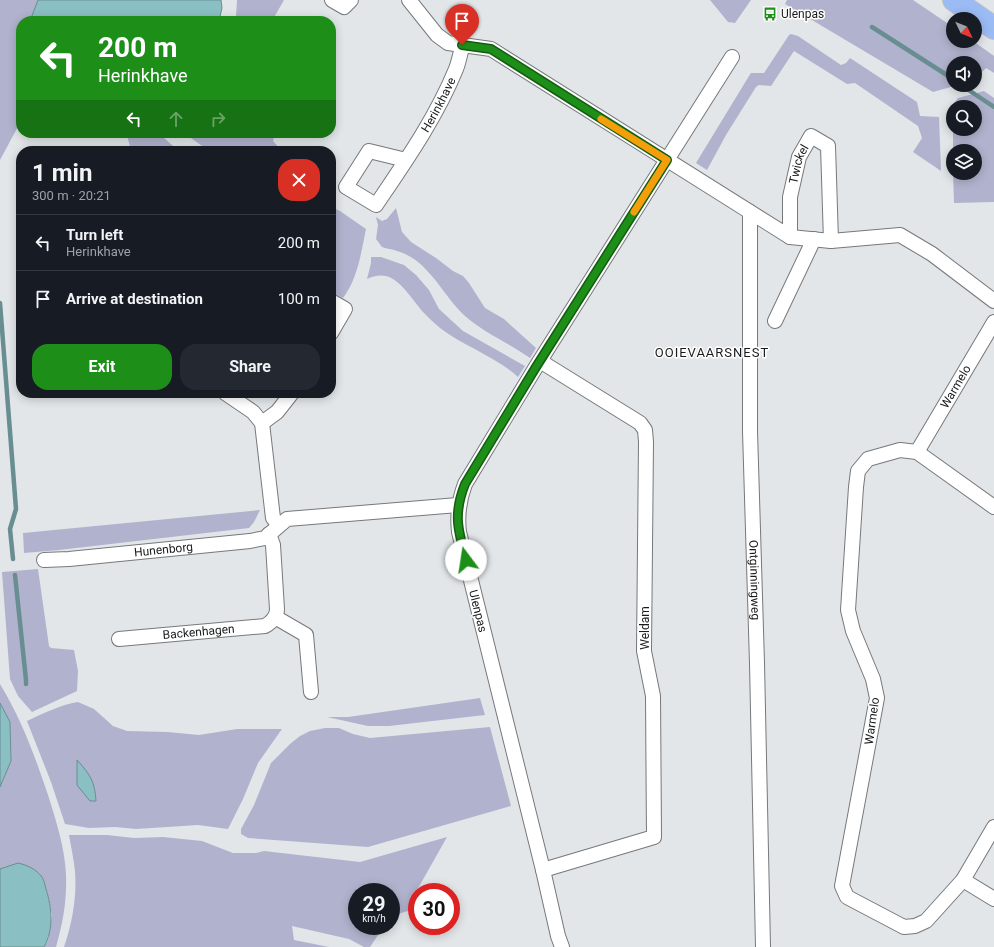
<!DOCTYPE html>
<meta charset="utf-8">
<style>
body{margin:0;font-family:Roboto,sans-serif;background:#242831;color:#f1f3f6;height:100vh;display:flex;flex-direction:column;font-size:15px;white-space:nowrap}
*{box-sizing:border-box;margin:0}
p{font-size:13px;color:#9ea1a6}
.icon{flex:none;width:22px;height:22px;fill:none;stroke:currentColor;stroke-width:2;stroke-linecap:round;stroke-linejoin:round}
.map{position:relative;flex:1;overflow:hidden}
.sheet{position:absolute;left:16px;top:146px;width:320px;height:252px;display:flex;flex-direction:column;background:#171b24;border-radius:16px;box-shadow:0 2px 10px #0003}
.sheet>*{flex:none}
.hud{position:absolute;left:16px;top:16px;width:320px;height:122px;border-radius:16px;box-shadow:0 2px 10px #0003;background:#1d8f19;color:#fff;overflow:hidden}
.needle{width:26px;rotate:133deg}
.fabs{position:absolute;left:946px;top:12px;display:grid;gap:8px}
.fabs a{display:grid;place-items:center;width:36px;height:36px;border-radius:50%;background:#171b24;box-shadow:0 2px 10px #0003;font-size:20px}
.speed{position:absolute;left:348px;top:883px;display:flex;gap:8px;font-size:20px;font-weight:700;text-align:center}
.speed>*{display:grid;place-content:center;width:52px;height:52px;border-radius:50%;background:#171b24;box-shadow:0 2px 10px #0003;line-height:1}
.speed small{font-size:10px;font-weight:400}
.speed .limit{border:6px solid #d22;background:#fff;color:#111}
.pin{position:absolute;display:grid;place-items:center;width:34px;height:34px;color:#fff;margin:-41px -17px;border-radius:50% 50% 50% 0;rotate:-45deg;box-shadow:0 0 4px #0007}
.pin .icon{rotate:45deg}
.me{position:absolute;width:44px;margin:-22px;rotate:346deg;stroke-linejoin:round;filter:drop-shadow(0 0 3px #0008)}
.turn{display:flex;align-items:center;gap:14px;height:84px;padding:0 16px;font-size:18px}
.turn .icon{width:52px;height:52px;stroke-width:2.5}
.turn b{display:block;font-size:28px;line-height:34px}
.lanes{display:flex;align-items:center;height:38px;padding:0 16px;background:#0003;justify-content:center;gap:20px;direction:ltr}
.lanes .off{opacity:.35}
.round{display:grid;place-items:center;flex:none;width:42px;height:42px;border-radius:16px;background:#242831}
.overview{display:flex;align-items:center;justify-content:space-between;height:68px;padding:0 16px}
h1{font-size:24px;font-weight:700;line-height:30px}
.primary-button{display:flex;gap:8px;margin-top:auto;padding:8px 16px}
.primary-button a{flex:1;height:46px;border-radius:16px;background:#1d8f19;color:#fff;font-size:16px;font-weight:700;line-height:46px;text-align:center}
.primary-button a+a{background:#242831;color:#f1f3f6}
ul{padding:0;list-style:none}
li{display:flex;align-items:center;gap:12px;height:56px;padding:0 16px;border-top:1px solid #363941}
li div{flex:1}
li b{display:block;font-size:15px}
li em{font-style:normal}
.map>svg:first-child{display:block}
.green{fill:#b1b3ce}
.water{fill:#8abfc3;stroke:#688e91}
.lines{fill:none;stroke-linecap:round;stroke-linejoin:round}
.stream{stroke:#688e91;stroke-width:4.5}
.street-casing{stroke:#76797c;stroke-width:16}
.highway-casing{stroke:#c3c3c4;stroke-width:24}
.street{stroke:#fff;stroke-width:14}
.highway{stroke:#9bbbf4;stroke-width:22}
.route-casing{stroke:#135d10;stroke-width:10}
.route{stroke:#1d8f19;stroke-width:7}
.slow{stroke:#f59e0b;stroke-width:7}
.labels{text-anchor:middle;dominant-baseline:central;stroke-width:3;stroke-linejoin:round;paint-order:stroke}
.poi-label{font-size:12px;fill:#191a1b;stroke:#fff;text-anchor:start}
.street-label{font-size:12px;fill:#191a1b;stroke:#fff}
.neighbourhood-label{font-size:13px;letter-spacing:1px;fill:#191a1b;stroke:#fff}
</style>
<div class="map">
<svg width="994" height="947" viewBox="0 0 994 947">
<rect width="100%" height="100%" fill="#e2e6e9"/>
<!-- green -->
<path class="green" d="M0 0H38L30 21H21V42L18 51 21 63V121L0 160Z
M237 0H284L272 21H235L236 16Z
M710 0H751L735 23 728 22Z
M787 0H913L953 27V41H973L994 56V73L986 68 975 79V63H953V85H958L933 92 785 4Z
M791 34 798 36 841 65 846 63 850 58 917 102 920 116 939 117 941 171 913 152 922 138 918 126 855 83 847 84 794 51 771 86 759 85 756 87 726 135 707 170 696 163 749 76 751 73H764L789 35Z
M984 91 994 98V202L954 203 953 173H975V151H953V159V115V129H975V107H954V103L958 98Z
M123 133H162L164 138 179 151H131L127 135Z
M184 133H275L273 141 282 151H209Z
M331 207 340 211 366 229C361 253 358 278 343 298L331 292Z
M396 208 402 232 411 242 436 258 453 271 463 276 469 283 485 308 504 319 536 348 530 358C509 343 484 333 465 316 442 295 429 260 397 251 392 249 387 249 382 247L376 239 378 225 376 217 382 221 387 219Z
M371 257H381L404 265 416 275 429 290 439 309 463 331 525 366 518 377C495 356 465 347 440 328 434 323 428 317 422 311 413 300 405 287 393 279 384 274 376 275 367 279L371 263Z
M260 510 254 522 249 528 59 550 24 553 23 533Z
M38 569 49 646 51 648 74 650 78 671 77 691 32 712 18 696 10 679 2 572Z
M0 684C22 720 36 759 49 798 57 824 65 849 66 875 67 900 63 923 56 947H44L48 940 52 915 48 896 42 877 18 863 0 869V787L11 761 10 722 0 703Z
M480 698 485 715 389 726H368L327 717H348Z
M78 702 94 709 113 726 127 731 168 732 199 735 237 729H282L258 763 243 799 228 829 198 825 136 829 115 827 89 828 65 824 51 782 27 721C44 713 60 705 78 702Z
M490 727 511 806 368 847 248 838 241 834V829L254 805 271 763 290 744 300 736 310 731 325 728H339L353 734 370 738Z
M69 835H107L134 838 163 837 202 841 233 853H256L264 851 360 862 447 837 416 892 417 904 408 911 391 916V892H357V926H384L370 947H364L349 939 292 926 294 940 329 947H64C72 924 77 897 75 872 74 860 71 847 69 835Z"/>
<!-- water -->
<path class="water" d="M38 0H221L222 8 219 21H30Z
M0 703 10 722 11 761 0 787Z
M77 760C90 774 95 782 96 801H90L77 785Z
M18 863C27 865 36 869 42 877 44 880 45 885 46 889 52 908 54 929 44 947H0V869Z"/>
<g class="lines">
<!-- stream -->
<path class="stream" d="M872 27 953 79
M961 85 994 107
M0 303 16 509 10 529 13 559
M15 575 26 680V684"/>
<!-- street casing -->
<g class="street-casing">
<g id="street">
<path d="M332 0 344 7 351 0"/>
<path d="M409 0 437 35 448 43 491 49 790 237 831 241 900 235 932 254 994 301"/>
<path id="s1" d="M406 160 369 151 346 187 376 205C405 162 436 118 456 69 459 62 460 53 463 45"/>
<path id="s2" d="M750 212V431L757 663 763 947"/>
<path id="s3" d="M790 237V197L799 157 811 136 828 146 831 241"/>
<path d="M331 301 345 309 331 333"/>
<path d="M775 321 814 239"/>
<path d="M540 361 640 423 645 430 646 442 644 651 653 696 654 837 543 870"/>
<path d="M225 393 253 412 262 423 273 518 279 525"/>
<path d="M262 423 277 412 292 393"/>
<path id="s4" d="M917 452 994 322"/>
<path d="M994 507 917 452 900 450 868 459 858 471 856 487 848 610 853 631 873 679 877 698 842 886 847 897 904 927 915 926 926 921 963 880 994 827"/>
<path id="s5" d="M44 560 69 559 250 541 265 538 287 519 458 505"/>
<path d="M275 617 306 635 311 692"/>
<path id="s6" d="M119 639 265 626C272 622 277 617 277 609L273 545 269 534"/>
<path d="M963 880 994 899"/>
<path d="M562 947 558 936 543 870 459 532C457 515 459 500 465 484L536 367 732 57"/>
</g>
</g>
<!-- highway casing -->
<g class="highway-casing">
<path id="highway" d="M954 0 994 28"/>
</g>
<!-- street -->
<use href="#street" class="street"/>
<!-- highway -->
<use href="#highway" class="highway"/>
</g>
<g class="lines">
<!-- route casing -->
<g class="route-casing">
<path id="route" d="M462 45 491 49 667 160 536 367 465 484C453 514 458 530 466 560"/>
</g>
<!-- route -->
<use href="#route" class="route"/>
<!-- slow -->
<path class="slow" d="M601 119 667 160 634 212"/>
</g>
<!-- icons -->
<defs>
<g id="bus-bare" transform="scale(1.08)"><path d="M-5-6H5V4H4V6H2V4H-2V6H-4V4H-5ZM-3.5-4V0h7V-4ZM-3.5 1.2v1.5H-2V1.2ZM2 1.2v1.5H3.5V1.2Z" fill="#1d8f19" stroke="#fff" stroke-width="2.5" paint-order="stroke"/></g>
</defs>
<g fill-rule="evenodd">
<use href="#bus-bare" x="770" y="14"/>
</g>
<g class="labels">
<!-- poi labels -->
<g class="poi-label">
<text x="781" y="14">Ulenpas</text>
</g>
<!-- street labels -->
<g class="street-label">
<text stroke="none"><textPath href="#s1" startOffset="234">Herinkhave</textPath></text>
<text stroke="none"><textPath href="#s3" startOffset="74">Twickel</textPath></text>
<text stroke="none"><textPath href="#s4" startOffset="76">Warmelo</textPath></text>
<text stroke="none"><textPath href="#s5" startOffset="120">Hunenborg</textPath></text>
<text stroke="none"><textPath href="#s2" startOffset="368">Ontginningweg</textPath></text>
<text transform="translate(478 611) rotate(76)">Ulenpas</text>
<text transform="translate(645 628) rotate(-90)">Weldam</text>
<text stroke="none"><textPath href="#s6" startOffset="80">Backenhagen</textPath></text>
<text transform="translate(872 721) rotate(-82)">Warmelo</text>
</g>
<!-- neighbourhood labels -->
<g class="neighbourhood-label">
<text x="712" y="352">OOIEVAARSNEST</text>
</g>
</g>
</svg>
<div class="fabs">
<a><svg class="needle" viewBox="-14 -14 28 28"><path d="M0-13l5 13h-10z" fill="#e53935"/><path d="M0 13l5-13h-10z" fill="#9ea1a6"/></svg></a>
<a><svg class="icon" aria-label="sound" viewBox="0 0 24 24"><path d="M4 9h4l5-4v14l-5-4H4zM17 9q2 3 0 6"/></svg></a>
<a><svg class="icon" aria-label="search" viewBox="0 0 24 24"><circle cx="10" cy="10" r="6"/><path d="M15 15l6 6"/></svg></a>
<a><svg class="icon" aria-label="layers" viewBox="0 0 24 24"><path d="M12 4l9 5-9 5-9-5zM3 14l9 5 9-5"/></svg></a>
</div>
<div class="speed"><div>29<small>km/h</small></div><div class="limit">30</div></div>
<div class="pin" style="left:462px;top:45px;background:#d93025"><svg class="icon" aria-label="arrive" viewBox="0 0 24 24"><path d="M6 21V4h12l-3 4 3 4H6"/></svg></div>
<svg class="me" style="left:466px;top:560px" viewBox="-20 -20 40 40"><circle r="19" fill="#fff"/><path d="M0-13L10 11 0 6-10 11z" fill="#1d8f19"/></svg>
<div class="hud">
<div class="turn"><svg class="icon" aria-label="left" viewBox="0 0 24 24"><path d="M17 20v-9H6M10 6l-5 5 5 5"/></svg><div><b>200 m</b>Herinkhave</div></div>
<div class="lanes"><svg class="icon" aria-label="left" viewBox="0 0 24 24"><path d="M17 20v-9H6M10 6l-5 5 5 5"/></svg><svg class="icon off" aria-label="ahead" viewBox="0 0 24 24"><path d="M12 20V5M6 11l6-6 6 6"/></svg><svg class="icon off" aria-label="right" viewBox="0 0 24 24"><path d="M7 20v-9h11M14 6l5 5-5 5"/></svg></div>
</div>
<section class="sheet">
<div class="overview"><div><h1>1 min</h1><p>300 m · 20:21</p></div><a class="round" style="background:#d93025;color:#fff"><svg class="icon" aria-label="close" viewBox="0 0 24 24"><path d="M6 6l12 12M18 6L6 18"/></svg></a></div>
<ul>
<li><svg class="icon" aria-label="left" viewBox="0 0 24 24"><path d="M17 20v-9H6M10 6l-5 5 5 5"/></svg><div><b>Turn left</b><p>Herinkhave</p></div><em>200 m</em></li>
<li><svg class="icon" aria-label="arrive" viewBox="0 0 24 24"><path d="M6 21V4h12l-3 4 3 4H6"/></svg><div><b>Arrive at destination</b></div><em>100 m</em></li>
</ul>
<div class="primary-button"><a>Exit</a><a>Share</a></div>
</section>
</div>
